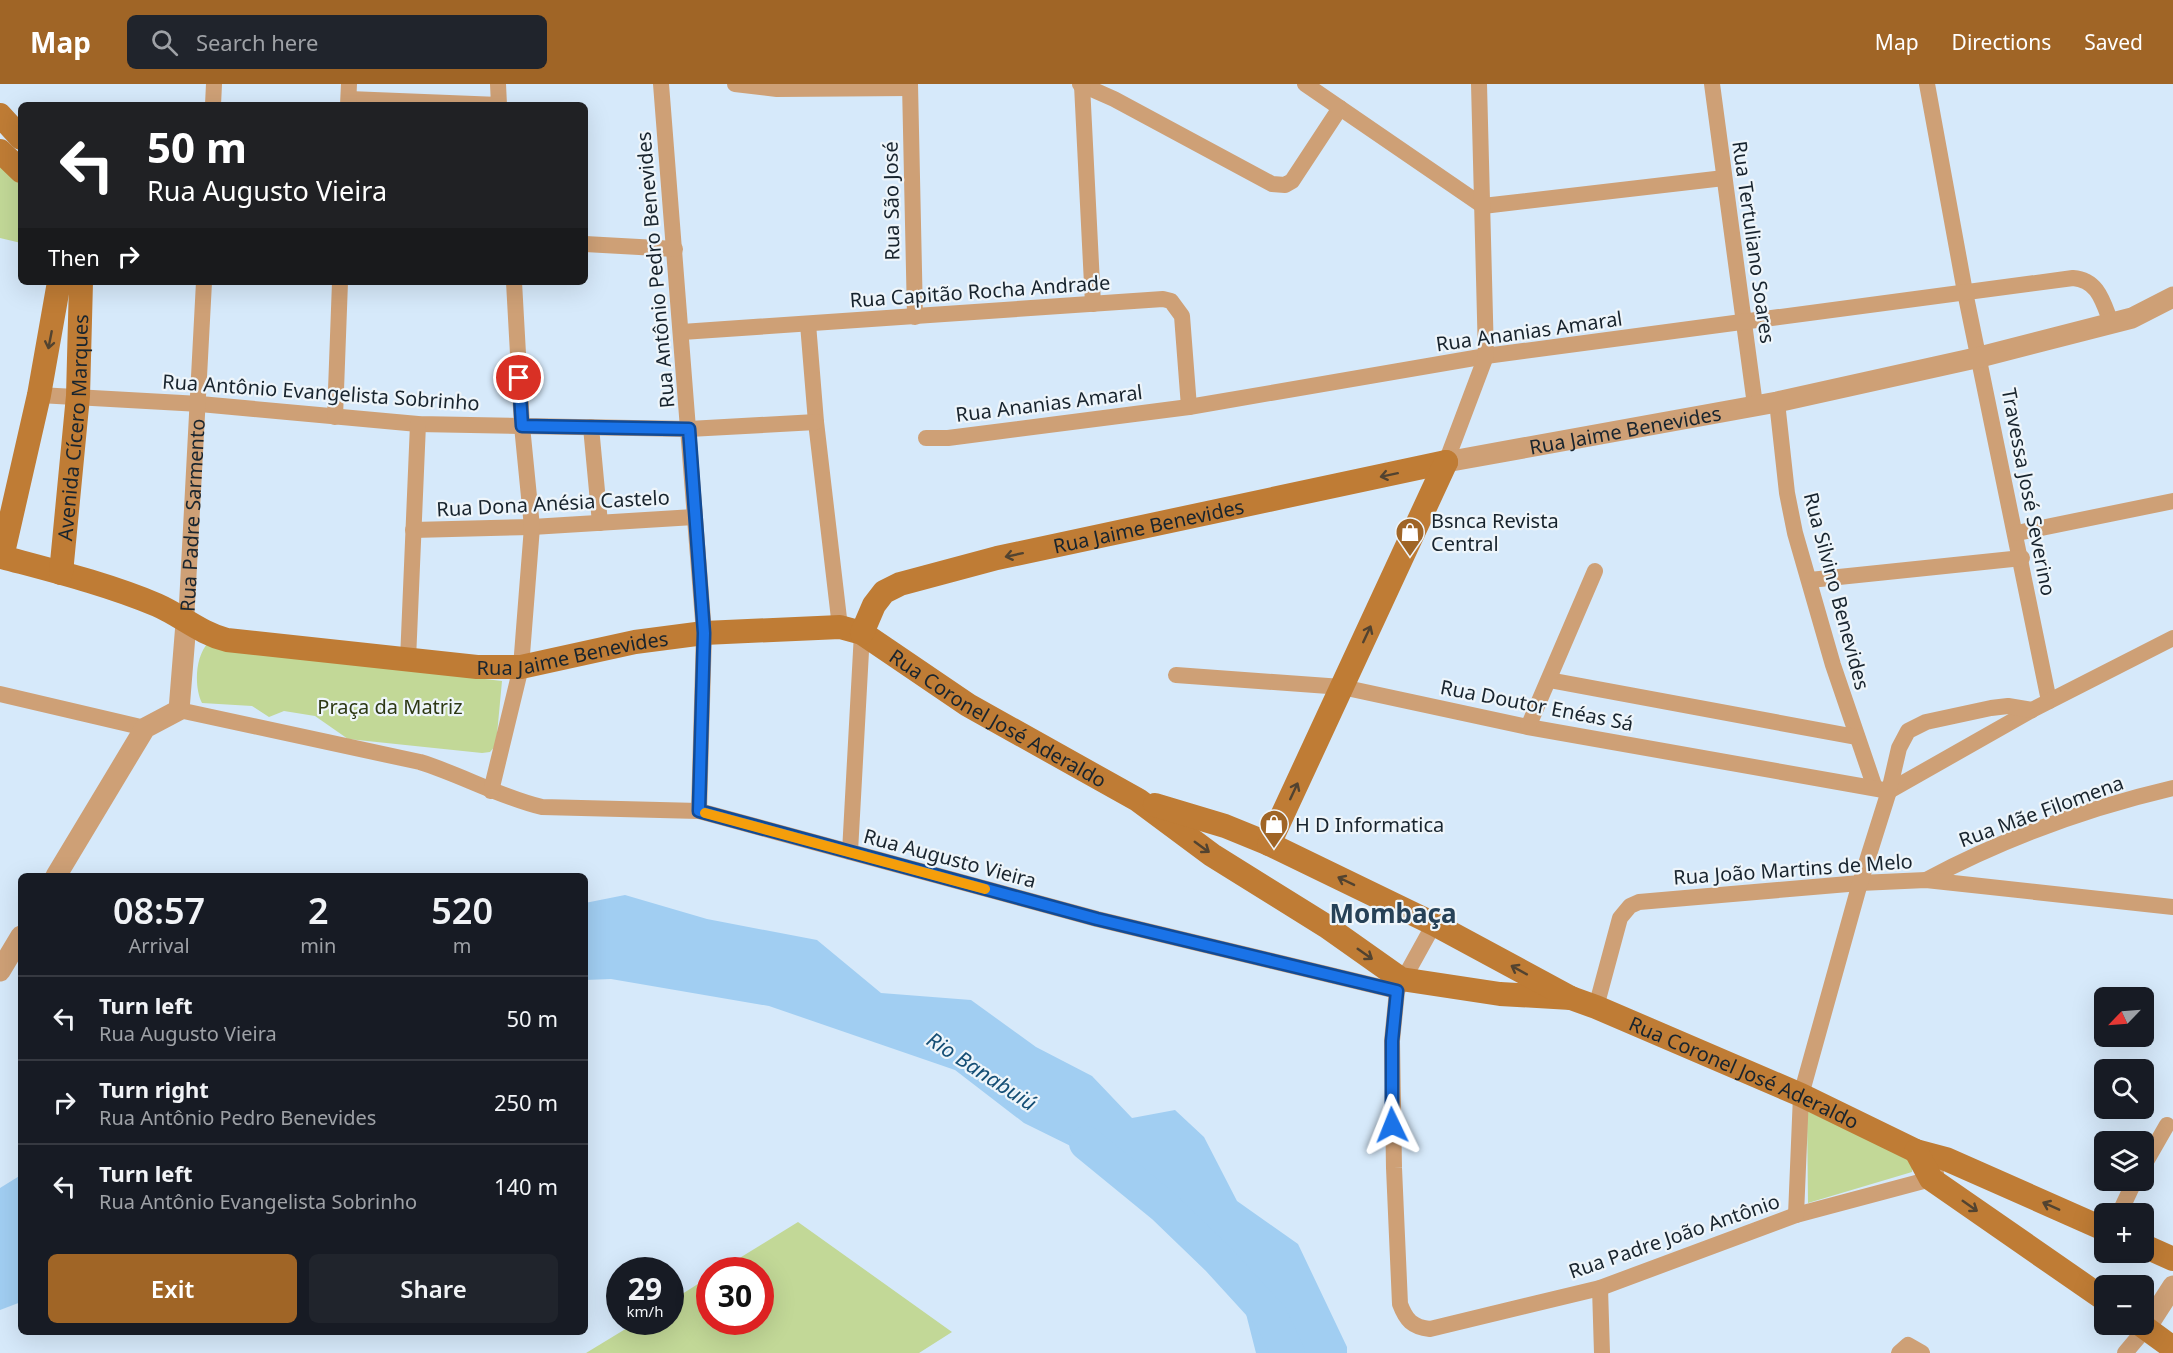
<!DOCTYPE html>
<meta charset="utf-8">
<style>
body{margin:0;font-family:"Noto Sans",sans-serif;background:#20242c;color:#f1f3f6;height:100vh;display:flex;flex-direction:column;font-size:22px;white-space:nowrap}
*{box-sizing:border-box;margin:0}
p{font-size:20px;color:#9ea1a6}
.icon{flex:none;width:33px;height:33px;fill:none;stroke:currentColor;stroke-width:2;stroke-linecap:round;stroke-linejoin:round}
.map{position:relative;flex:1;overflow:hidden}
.panel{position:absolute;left:18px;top:789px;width:570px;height:462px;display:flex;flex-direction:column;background:#171b24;border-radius:9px;box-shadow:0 6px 24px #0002}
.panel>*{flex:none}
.top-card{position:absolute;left:18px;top:18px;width:570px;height:183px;border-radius:9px;box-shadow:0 6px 24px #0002;background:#202124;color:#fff;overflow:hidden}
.needle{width:39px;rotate:245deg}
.buttons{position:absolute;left:2094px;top:903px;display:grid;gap:12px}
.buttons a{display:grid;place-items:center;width:60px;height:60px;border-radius:9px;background:#171b24;box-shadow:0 6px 24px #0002;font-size:30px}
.speed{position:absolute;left:606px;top:1173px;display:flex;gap:12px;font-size:30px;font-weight:700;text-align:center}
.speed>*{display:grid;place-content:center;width:78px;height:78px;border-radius:50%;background:#171b24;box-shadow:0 6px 24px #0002;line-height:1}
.speed small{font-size:15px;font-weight:400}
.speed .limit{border:9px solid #d22;background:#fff;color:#111}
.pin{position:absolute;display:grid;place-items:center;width:51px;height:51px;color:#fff;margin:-26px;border:3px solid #fff;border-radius:50%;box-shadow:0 2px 6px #0007}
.me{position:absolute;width:66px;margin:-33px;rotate:358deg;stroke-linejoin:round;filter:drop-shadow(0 0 4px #0008)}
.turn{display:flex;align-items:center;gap:21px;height:126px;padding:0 30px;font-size:27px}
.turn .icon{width:78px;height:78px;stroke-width:2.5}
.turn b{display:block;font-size:42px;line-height:51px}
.then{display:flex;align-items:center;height:57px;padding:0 30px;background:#0003;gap:12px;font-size:22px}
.eta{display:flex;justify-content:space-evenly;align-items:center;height:102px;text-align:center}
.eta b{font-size:36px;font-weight:600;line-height:42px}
.action{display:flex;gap:12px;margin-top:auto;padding:12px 30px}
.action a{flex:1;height:69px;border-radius:9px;background:#a06526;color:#fff;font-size:24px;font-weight:600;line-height:69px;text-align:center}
.action a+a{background:#20242c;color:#f1f3f6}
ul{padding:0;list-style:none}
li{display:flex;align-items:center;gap:18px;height:84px;padding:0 30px;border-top:2px solid #363941}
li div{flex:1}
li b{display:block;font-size:22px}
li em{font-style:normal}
header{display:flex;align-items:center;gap:36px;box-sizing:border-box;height:84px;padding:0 30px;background:#a06526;color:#fff}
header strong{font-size:28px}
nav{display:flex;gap:33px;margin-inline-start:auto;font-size:21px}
.search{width:420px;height:54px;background:#20242c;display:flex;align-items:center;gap:15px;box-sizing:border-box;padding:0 21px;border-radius:9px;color:#9ea1a6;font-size:22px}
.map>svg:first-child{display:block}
.green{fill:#c2d897}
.water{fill:#a1cef2}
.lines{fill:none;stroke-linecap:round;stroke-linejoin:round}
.river{stroke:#a1cef2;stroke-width:34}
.minor{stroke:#cea076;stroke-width:16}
.tertiary{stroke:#cea076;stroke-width:21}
.secondary{stroke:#bf7c35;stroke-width:24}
.oneway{stroke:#524330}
.route-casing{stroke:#114b97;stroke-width:15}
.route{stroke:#1a73e8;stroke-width:10}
.slow{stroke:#f59e0b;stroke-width:10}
.labels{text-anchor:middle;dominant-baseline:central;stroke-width:4.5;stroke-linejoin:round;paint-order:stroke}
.street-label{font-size:20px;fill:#18242e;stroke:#eef5fa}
.poi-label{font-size:20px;fill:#18242e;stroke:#eef5fa;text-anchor:start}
.park-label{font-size:20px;fill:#2d3814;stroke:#eef5fa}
.water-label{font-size:21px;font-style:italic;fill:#144e75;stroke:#eef5fa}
.district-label{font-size:26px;font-weight:bold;fill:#264157;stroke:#eef5fa}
</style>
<header>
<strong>Map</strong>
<div class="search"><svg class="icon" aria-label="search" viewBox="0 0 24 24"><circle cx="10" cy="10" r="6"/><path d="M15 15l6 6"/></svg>Search here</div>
<nav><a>Map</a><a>Directions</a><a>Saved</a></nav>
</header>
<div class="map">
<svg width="2173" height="1269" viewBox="0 0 2173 1269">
<rect width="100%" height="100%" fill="#d6e9fa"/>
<!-- green -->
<path class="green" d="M0 76 21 81V159L0 154Z
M208 559 234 566 502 597 496 661 490 668 482 669 348 655 315 632 284 627 269 633 252 622 202 619C194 603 195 573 208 559Z
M1807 1027 1913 1076 1912 1088 1808 1119Z
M798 1138 952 1248 919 1269H586L637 1238H670L671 1217 709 1193 710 1238H760V1186H720Z"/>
<!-- water -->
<path class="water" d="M625 811 707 835 817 856 881 909 971 916 1036 963 1092 992 1132 1034 1175 1026 1204 1053 1237 1117 1298 1160 1347 1263V1269H1256L1231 1171 1166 1109 1024 1039 955 986 769 922 611 895 585 896V819Z
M21 1091V1218L0 1226V1104Z"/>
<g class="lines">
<!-- river -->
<path class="river" d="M1086 1059 1163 1122 1218 1175 1271 1233 1288 1269"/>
<!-- minor -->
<g class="minor">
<path d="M661 0 704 549 699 727"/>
<path d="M735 0 777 5 910 4"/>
<path d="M910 0 915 233"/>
<path d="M1080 0 1114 15 1272 100 1285 101 1292 97 1340 24"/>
<path d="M1305 0 1483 122 1724 94"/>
<path d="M1712 0 1755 321"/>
<path d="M1927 0 1965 208 2049 617"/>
<path d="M1082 1 1093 220"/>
<path d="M349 15 499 21 498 0"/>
<path d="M213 21 214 0"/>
<path d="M348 21 349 0"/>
<path d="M585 160 675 165"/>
<path d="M808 240 816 338 840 543"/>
<path d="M682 248 1163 215 1171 217 1182 232 1189 323"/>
<path d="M39 311 200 320 418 340 689 345 816 338"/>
<path d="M1777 318 1787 409 1795 449 1833 581 1875 704"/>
<path d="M335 333 340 198"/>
<path d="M591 343 600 439"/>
<path d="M926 354H948L1189 323 1486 272 2073 194C2099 196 2103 219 2112 241"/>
<path d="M1446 378 1486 272 1479 0"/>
<path d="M413 446 532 443 694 433"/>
<path d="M2017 449 2173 417"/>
<path d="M1810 496 2022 474"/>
<path id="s1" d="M186 539 204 198"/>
<path d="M408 576 418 340"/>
<path d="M1176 591 1342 603 1528 643 1889 707"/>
<path d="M1549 596 1856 653"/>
<path d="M0 610 145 644"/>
<path d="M179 626 420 678C462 691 500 713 542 723L699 727 1097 835 1397 907"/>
<path d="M1528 643 1595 487"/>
<path d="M491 707 521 583 532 443 522 342 514 198"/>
<path d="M1889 707 2032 626 2173 554"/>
<path d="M850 768 862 549"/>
<path d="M1926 796C2003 755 2087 724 2173 704"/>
<path d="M1434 840 1397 907 1392 957 1394 1084 1400 1220C1406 1236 1412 1243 1430 1245L1600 1204 1796 1131 1931 1095 1936 1089"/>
<path d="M1596 923 1620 834 1630 822 1639 818 1860 799 1926 796 2173 823"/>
<path d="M2144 1081 2167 1041"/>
<path d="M2119 1130 2135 1096"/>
<path d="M1796 1131 1801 1011 1860 799 1889 707 1899 664 1908 647 1926 638 1991 624 2008 622 2032 626"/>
<path d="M1600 1204 1602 1269"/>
<path d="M1899 1269 1908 1261 1922 1269"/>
<path d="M2125 1269 2146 1244"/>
</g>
<!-- tertiary -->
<g class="tertiary">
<path id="s2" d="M1446 378 1777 318 1980 273 2132 234 2173 213"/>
<path d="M56 792 145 644 179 626 186 539"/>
<path d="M0 887 21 852"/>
<path d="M2146 1244 2173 1202"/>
</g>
<!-- secondary -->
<g class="secondary">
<path d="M0 31 21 54"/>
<path d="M0 67 21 87"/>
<path id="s3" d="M59 198 39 311 2 473C54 487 107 500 157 521 182 532 200 549 227 556L477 583H521L635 558 704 549 840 543 862 549 968 621 1138 716 1212 771 1326 842 1401 895 1500 910 1571 914"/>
<path id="s4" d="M61 489 78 312 81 198"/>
<path id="s5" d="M862 549 874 521 884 508 900 500 997 474 1446 378"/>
<path id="s6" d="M1155 721 1225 742 1269 760 1434 840 1571 914 1596 923 1801 1011 1916 1067 1946 1075 2104 1145"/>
<path d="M1269 760 1446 378"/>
<path d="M1916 1067 1931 1095 2104 1215"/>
<path d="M2144 1162 2173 1175"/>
<path d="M2140 1240 2173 1264"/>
</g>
</g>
<!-- one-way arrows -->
<defs><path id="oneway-shaft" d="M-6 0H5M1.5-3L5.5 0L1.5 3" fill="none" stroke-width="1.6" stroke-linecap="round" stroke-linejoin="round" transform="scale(1.5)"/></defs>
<g class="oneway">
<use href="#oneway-shaft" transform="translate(50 256) rotate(101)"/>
<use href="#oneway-shaft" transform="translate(1389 391) rotate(168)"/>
<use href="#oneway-shaft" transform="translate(1014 471) rotate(168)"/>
<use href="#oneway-shaft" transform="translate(1367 550) rotate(-65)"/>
<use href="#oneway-shaft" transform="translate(1294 707) rotate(-65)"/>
<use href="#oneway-shaft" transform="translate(1202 763) rotate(36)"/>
<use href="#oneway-shaft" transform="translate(1346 797) rotate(-154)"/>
<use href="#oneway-shaft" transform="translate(1365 870) rotate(35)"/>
<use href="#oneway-shaft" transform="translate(1519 886) rotate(-151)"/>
<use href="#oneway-shaft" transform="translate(1970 1122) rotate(35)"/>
<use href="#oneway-shaft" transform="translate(2051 1122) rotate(-156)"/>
</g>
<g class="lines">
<!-- route casing -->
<g class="route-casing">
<path id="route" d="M519 294 522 342 689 345 704 549 699 727 1097 835 1397 907 1392 957V1041"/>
</g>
<!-- route -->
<use href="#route" class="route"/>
<!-- slow -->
<path class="slow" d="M705 729 985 805"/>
</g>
<!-- icons -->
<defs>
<g id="shop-pin" transform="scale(1.5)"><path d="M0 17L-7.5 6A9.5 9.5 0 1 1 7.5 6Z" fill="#a06526" stroke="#eef5fa"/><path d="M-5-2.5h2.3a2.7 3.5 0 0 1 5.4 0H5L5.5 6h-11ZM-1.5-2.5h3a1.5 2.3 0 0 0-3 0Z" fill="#fff"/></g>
</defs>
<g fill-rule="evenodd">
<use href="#shop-pin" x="1410" y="448"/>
<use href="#shop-pin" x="1274" y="740"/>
</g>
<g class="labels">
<!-- street labels -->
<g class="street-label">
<text transform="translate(891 117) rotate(-91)">Rua São José</text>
<text transform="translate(1754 158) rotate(82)">Rua Tertuliano Soares</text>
<text transform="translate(655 186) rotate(-95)">Rua Antônio Pedro Benevides</text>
<text transform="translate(980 207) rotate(-4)">Rua Capitão Rocha Andrade</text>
<text transform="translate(1529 247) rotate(-8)">Rua Ananias Amaral</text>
<text transform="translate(321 308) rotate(4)">Rua Antônio Evangelista Sobrinho</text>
<text transform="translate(1049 319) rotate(-7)">Rua Ananias Amaral</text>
<text stroke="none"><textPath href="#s4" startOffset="146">Avenida Cícero Marques</textPath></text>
<text stroke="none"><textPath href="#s2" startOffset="182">Rua Jaime Benevides</textPath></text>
<text transform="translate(2029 408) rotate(79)">Travessa José Severino</text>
<text transform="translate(553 419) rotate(-3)">Rua Dona Anésia Castelo</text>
<text stroke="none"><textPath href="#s1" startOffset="108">Rua Padre Sarmento</textPath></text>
<text stroke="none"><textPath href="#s5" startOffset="320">Rua Jaime Benevides</textPath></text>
<text transform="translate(1837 507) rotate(75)">Rua Silvino Benevides</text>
<text stroke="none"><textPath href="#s3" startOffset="870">Rua Jaime Benevides</textPath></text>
<text transform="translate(1537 621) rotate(11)">Rua Doutor Enéas Sá</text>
<text stroke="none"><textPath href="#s3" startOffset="1323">Rua Coronel José Aderaldo</textPath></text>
<text transform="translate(2041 727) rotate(-20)">Rua Mãe Filomena</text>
<text transform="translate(950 774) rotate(15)">Rua Augusto Vieira</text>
<text transform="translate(1793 785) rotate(-4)">Rua João Martins de Melo</text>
<text stroke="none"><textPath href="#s6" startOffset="648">Rua Coronel José Aderaldo</textPath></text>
<text transform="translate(1674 1152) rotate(-19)">Rua Padre João Antônio</text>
</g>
<!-- poi labels -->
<g class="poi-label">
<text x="1431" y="436">Bsnca Revista<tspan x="1431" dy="23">Central</tspan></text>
<text x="1295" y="740">H D Informatica</text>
</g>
<!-- park labels -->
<g class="park-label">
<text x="390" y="622">Praça da Matriz</text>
</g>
<!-- water labels -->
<g class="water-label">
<text transform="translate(982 987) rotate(33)">Rio Banabuiú</text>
</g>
<!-- district labels -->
<g class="district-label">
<text x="1393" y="829">Mombaça</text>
</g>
</g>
</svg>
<div class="buttons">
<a><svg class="needle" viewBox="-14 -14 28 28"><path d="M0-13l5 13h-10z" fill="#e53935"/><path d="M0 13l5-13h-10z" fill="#9ea1a6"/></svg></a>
<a><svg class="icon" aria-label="search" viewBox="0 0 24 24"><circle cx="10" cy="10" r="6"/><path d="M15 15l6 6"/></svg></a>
<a><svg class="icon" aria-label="layers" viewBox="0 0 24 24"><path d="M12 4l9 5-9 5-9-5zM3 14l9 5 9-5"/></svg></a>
<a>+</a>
<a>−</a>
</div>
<div class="speed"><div>29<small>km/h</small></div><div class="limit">30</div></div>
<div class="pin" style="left:519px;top:294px;background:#d93025"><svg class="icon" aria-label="arrive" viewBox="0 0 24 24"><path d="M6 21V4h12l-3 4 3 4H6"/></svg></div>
<svg class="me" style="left:1392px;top:1041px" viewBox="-20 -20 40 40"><path d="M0-17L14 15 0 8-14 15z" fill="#1a73e8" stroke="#fff" stroke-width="4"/></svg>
<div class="top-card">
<div class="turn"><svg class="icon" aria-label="left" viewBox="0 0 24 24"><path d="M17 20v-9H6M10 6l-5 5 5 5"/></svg><div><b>50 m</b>Rua Augusto Vieira</div></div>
<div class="then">Then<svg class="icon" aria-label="right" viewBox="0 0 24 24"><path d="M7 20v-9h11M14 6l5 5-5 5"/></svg></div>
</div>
<section class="panel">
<div class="eta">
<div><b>08:57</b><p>Arrival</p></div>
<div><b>2</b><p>min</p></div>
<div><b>520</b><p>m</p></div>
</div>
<ul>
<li><svg class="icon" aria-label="left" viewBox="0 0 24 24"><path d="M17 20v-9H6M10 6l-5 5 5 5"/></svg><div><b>Turn left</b><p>Rua Augusto Vieira</p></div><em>50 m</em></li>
<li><svg class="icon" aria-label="right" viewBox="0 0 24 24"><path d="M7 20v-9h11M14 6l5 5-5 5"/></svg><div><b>Turn right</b><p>Rua Antônio Pedro Benevides</p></div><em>250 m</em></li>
<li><svg class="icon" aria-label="left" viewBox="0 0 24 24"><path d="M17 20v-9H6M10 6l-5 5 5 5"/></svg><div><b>Turn left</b><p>Rua Antônio Evangelista Sobrinho</p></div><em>140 m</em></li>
</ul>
<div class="action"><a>Exit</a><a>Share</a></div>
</section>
</div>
